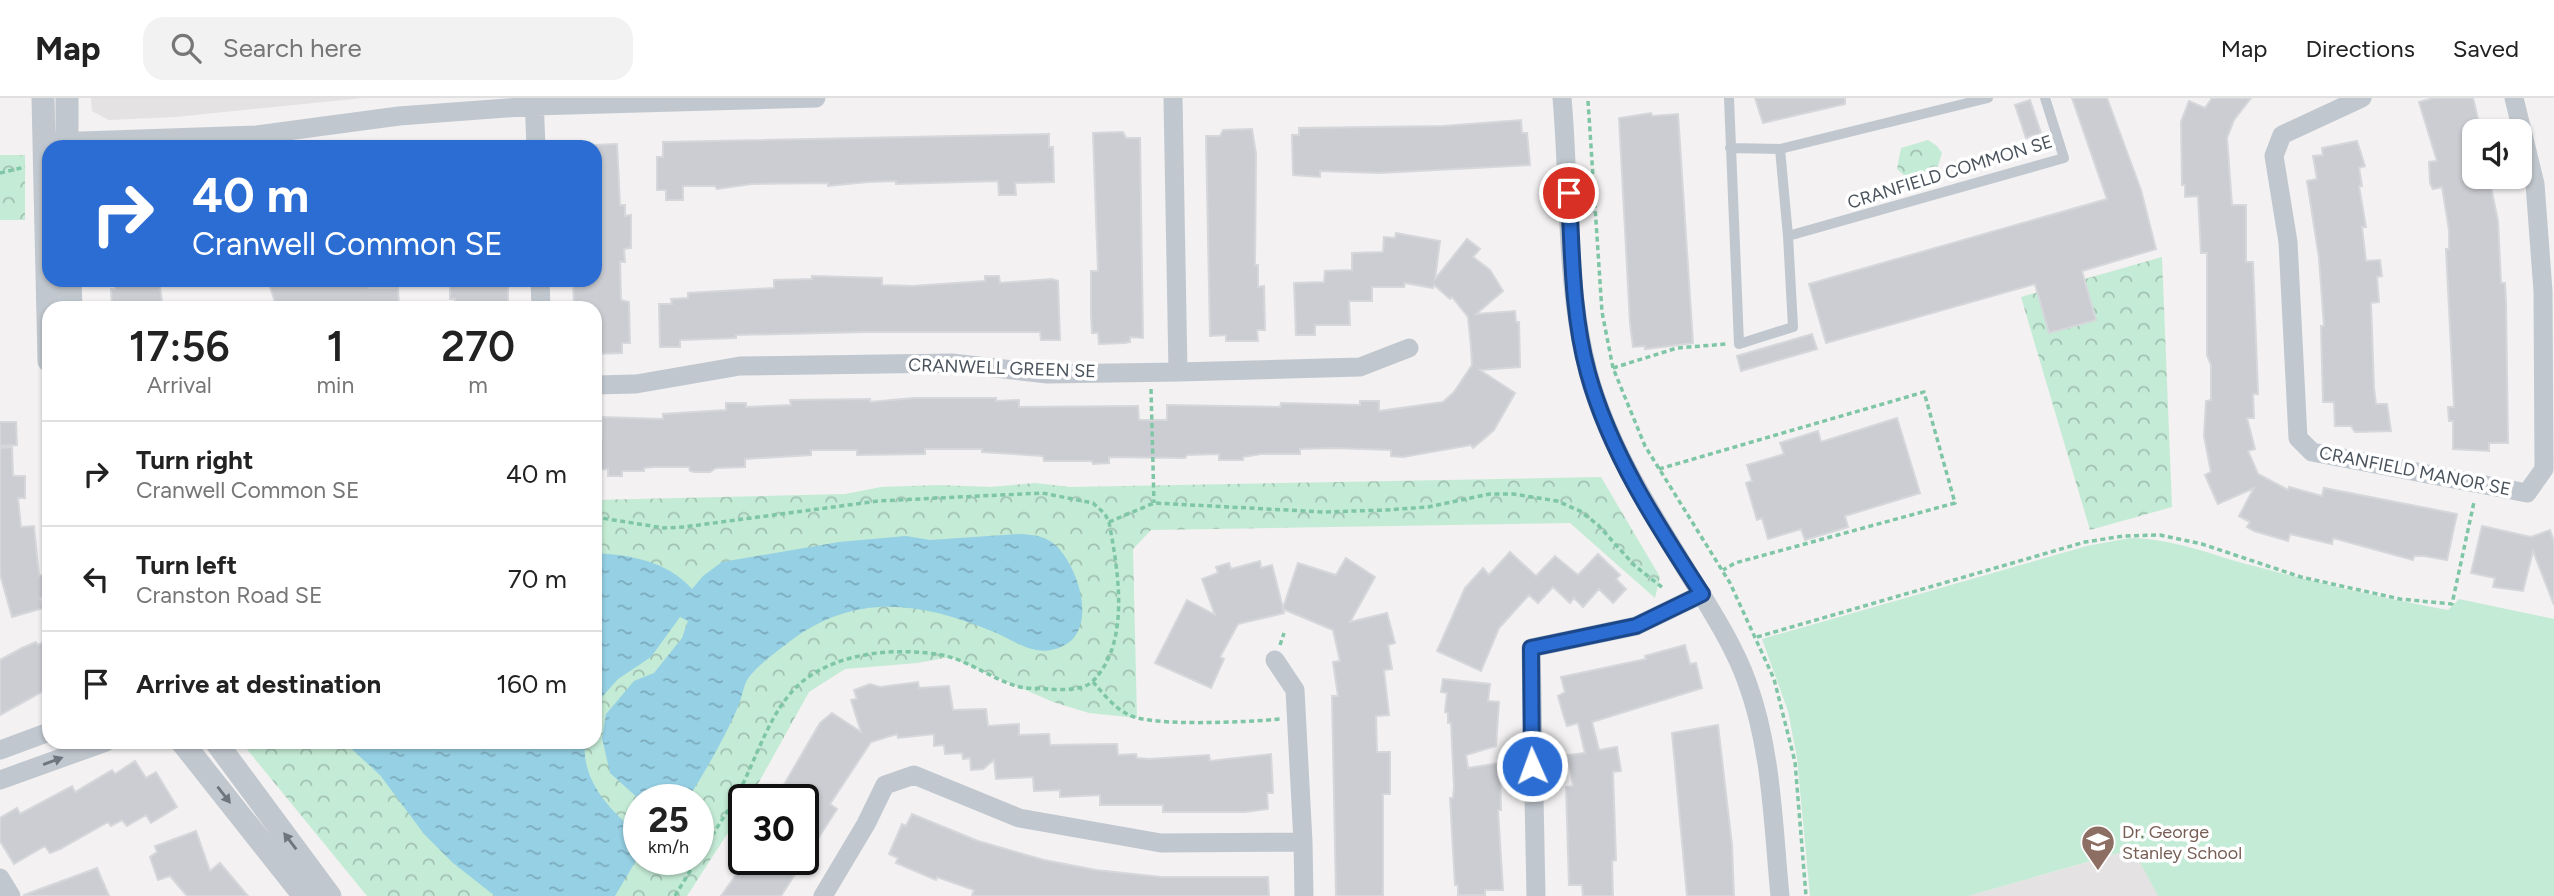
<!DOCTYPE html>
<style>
body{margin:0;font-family:Figtree,sans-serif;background:#f2f2f2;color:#222;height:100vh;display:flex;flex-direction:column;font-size:26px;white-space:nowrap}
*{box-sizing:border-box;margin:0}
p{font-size:23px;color:#767676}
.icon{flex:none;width:38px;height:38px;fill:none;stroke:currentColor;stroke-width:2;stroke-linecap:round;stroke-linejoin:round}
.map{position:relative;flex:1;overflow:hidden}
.sheet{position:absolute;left:42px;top:203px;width:560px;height:448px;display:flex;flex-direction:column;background:#fff;border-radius:21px;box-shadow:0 2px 5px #0004}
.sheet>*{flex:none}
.banner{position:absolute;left:42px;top:42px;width:560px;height:147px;border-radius:21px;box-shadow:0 2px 5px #0004;background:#2b6dd2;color:#fff;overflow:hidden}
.buttons{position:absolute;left:2462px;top:21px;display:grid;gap:14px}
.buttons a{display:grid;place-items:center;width:70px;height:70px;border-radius:14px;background:#fff;box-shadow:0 2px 5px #0004;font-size:35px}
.speed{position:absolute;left:623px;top:686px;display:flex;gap:14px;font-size:35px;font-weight:700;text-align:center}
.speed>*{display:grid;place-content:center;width:91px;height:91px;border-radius:50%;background:#fff;box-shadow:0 2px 5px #0004;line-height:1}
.speed small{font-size:18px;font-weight:400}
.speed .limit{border:4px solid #111;border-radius:10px;background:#fff;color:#111}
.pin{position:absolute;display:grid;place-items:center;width:60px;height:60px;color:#fff;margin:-30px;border:4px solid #fff;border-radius:50%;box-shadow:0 2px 7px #0007}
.me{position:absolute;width:77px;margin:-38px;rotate:358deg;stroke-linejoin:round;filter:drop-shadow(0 0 5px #0008)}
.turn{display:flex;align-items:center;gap:24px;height:147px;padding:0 35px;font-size:32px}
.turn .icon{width:91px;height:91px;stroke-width:2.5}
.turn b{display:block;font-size:49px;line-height:60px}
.eta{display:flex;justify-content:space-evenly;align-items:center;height:119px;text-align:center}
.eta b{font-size:42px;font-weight:600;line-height:49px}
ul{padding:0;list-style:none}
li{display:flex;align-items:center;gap:21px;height:105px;padding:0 35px;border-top:2px solid #e0e0e0}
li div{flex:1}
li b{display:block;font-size:26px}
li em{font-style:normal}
header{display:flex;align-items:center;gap:42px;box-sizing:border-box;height:98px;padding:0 35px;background:#fff;border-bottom:2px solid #e0e0e0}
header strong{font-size:33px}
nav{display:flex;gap:38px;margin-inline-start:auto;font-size:24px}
.search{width:490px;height:63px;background:#f2f2f2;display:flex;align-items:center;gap:18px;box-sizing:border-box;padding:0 24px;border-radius:21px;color:#767676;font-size:26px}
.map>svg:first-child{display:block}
.education{fill:#e4e2e2}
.forest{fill:url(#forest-crowns);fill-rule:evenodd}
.pitch{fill:#c4ebd5}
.water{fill:url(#water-ripples)}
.building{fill:#cbcdd2;stroke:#d5d7db;stroke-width:2}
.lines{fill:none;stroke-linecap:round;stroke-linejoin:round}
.path{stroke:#7fc6a6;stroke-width:3.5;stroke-dasharray:5 3.5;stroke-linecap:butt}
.service{stroke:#c0c7ce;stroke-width:10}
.minor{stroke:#c0c7ce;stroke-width:19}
.tertiary{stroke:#c0c7ce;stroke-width:23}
.oneway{fill:#6d767e}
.route-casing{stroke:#1c4788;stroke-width:18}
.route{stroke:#2b6dd2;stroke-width:12}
.labels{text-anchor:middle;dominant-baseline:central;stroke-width:7;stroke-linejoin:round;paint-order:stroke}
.street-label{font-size:18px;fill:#4a535c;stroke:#fff}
.education-label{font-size:18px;fill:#785e54;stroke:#fff;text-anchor:start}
</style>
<header>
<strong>Map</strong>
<div class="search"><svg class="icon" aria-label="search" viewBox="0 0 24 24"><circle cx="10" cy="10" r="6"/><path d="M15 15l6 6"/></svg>Search here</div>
<nav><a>Map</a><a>Directions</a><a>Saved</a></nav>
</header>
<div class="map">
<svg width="2554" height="798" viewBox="0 0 2554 798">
<defs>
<pattern id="forest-crowns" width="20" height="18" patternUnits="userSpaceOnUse" patternTransform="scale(1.75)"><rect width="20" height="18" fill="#c4ebd5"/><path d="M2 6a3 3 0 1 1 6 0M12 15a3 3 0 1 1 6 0" fill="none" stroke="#a1c1b0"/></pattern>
<pattern id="water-ripples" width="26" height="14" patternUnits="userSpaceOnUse" patternTransform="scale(1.75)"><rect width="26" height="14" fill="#95d0e4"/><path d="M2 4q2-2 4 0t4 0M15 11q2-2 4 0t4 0" fill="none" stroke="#7cabbc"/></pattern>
</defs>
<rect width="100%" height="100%" fill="#f3f1f1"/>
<!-- education -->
<path class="education" d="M91 0H363L175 19 109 22 92 13Z
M2134 751 2158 798H1968Z"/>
<!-- forest -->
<path class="forest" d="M1928 42 1937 48 1942 55 1937 71 1906 79 1897 71 1901 50Z
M0 57H25V122H0Z
M2162 159 2172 409 2090 432 2021 199Z
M1601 379 1660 479 1655 500 1570 425 1151 432 1133 451 1137 620 1089 615 1053 604 950 559 917 565 845 571 809 594 749 702H744V710L687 798H367L241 644H595V402L845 396 881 389 939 387 991 389 1035 385 1070 389ZM639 702H698V761H639Z"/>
<!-- pitch -->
<path class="pitch" d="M2130 440C2177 441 2210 457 2254 468 2319 485 2382 500 2448 512L2459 501 2554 521V798H2158L2133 751 1968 798H1810L1797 660 1788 613 1762 541 2087 448Z"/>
<!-- water -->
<path class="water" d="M1019 436C1033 437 1043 437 1054 446 1078 466 1099 531 1063 548 1035 562 1014 541 989 532 918 503 853 495 789 544 776 554 759 566 749 579 743 587 742 600 738 609 724 641 706 672 687 702H640L610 675 602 640 606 616 634 583 654 575 682 540 688 523 680 519 651 559 618 581 595 607V455C631 457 667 463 692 491L703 478 722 464 839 444 906 438 930 442Z
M344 644H585C581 683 611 714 639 736L637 761 615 798H495L453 765 424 736 380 677Z"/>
<!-- building -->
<path class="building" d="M1755 0H1845V6L1763 25Z
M2072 0H2107L2141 92 2156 151 2082 173 2096 222 2049 235 2035 186 1826 245 1809 186 2107 101Z
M2212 0H2251L2234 22 2227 40 2232 107H2246V164H2253L2258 296H2253L2254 320H2247L2255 351 2248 353 2258 376 2288 392 2289 389 2322 398 2324 390 2457 416 2447 462 2424 458H2414L2413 462 2333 440 2332 446 2290 436 2288 443 2254 433 2247 429 2250 424 2239 418 2254 390 2218 406 2216 402 2205 377 2211 374 2204 338 2206 303 2211 302V267L2207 257V155H2201L2198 98 2185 99V87H2182L2181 24 2189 3 2205 10Z
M2434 0H2473L2481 33H2474V79H2489L2498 123 2501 185H2505L2506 204 2508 345H2489V353L2453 351V323H2449L2448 309H2454L2446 151H2449V132L2442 89 2433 91 2430 85 2429 64 2437 63 2419 4Z
M2030 2 2041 35 2026 40 2015 7Z
M1651 15 1652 18 1678 16 1693 245 1645 251V248L1633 249 1630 225 1619 20Z
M1521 22 1522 35H1527L1530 67 1379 75 1320 73V79L1293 77 1292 37H1299V30L1443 28Z
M1252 31 1256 56 1255 167H1258V189L1264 188 1265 232H1257L1258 243H1226V237L1210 238 1206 38H1220L1223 32Z
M1123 34 1126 40H1140L1143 240 1130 239V244L1125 245 1099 246 1098 235H1092L1091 217V173H1098L1093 35Z
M1049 36V49H1053L1054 84 1015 85 1016 97H999L998 83 896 86V83L868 84 828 88V85L752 86 717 91 715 88H683V102H666V92H657V59H663V44Z
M2357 43 2365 68 2359 70 2362 88H2359L2366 129H2362L2366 163 2380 162 2382 178 2377 179 2379 204 2371 205 2374 290 2376 306H2387L2391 333 2355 334 2351 328H2335L2334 304H2323L2321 228H2324L2319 160 2307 83 2317 81 2313 58 2323 57 2322 50Z
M617 46 620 107H625V118L631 117V150L624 151 625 164H620L621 202 629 204 630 245H622V255L595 256V210H574L573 182H595V47Z
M1396 135 1440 143 1435 181 1467 141 1480 151 1473 159 1490 172 1503 193 1476 216 1515 213 1516 224H1519L1520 269 1480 272 1515 295 1494 332 1473 350 1471 347 1403 359 1391 358V352L1334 350 1300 351V356H1261L1243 359V362H1219V356L1187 357 1185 360 1109 359V365L1093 366 1092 363H1044L1043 358 982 354V351H925V356L857 357V352H811V357L745 361V369L716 370 710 374H695L690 373 689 369H653L644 370V373H622V378H608V371L596 372 595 340H602V319L663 321V316L726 312V305H746V309L791 307 790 302 870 301V304L914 300H996V303L1019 302V309L1138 308 1139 322H1167V307L1280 309 1281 305 1360 307V303H1379V313L1443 304 1454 294 1472 267 1471 249 1468 219 1452 199 1450 201 1434 187 1433 190 1405 185 1404 189H1372V203H1349L1350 227H1315V237H1296L1294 185 1324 184 1325 173 1352 172V155L1383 154 1384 139 1395 140Z
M812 178 882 180V187L912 188 985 183V178H999L1000 185 1052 181 1058 183 1060 242H1041L1040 234H865L736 237V240L680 242V249H660L659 206H672L671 201 688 200V195L774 190V182L812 181Z
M115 182H159L163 210H112L111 191H115Z
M282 182H368V190H398L399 210H277L270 189 283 185Z
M457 182H508V210H455V201H450V187H457Z
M1812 236 1817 251 1741 273 1737 258Z
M1897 320 1920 395 1845 418 1848 429 1805 442 1801 431 1768 441 1762 420 1757 422 1746 385 1752 383 1747 367 1784 356 1780 345 1818 333 1821 344Z
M0 324H16L17 347 0 348Z
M12 349 13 378H25V400H18L21 429 34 428 39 478 46 476 49 498 40 500 43 510 12 519 0 476V350Z
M2482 428 2531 439 2550 432 2554 444V507L2533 453 2523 493 2493 489 2495 480 2471 475Z
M1510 454 1536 478 1555 458 1578 477 1598 456 1620 477 1616 481 1626 491 1613 505 1599 491 1583 509 1574 500 1570 505 1553 489 1538 505 1529 497 1499 530 1481 573 1437 553 1465 490 1483 470 1489 477Z
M1346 460 1375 479 1350 524 1387 515 1395 545 1388 547 1392 571 1384 572 1389 617 1376 618 1377 654H1390V696H1383V798H1336L1332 598H1338L1333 564 1340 563 1333 532 1283 511 1284 515 1238 526 1220 559 1224 561 1211 590 1155 565 1187 502 1215 517 1202 481 1218 475 1216 469 1229 465 1231 471 1260 463 1261 470 1272 467 1283 510 1298 465 1336 477Z
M49 541V590L0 617V562L22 550 36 544 38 547Z
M1685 547 1690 566 1696 565 1702 590 1592 624 1599 652 1617 649 1621 673 1613 674 1616 762 1612 763 1613 798H1583L1582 787H1569L1566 689 1573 688 1568 657 1585 655 1578 625 1567 628 1563 616 1558 598 1565 594 1561 579 1646 561 1645 558Z
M1443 581 1490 586 1488 603 1499 604 1496 648 1466 657 1468 670 1500 665 1501 712H1498L1503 792H1485V797H1458V787H1455L1450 700H1453L1454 689 1451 625H1448V615L1445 614 1447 595 1441 594Z
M918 584 919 590 949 588 953 612 986 611 988 628 1019 626V637L1049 636 1050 647 1117 646 1118 657 1136 656 1137 660 1149 661 1209 657 1210 663 1271 656 1273 695H1267L1268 711 1245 714H1163V707H1100V697L1060 699V692L1034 693 1033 679 996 681 994 662 983 671 971 672 970 660 963 661 962 655 945 656 944 647 934 648V636L898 640 897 636 871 644 830 706 837 711 781 798H721L740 771 734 767 742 754 744 761H803V702H775L820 625 832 615 861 634 851 602 857 601 854 592 870 586 880 589Z
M1718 627 1732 747 1734 798H1687L1672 635Z
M135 663 146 680 156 674 177 709 151 725 146 717 127 728 122 722 111 728 108 724 60 751 50 755 45 748 14 766 0 743V720L17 710 20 716 72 688 75 694 112 672 115 676Z
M912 716 978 743 1044 762 1096 772 1161 779H1268L1269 798H972L974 792 937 779 936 782 896 765 898 760 889 756 902 726 906 728Z
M196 733 210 773 220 765 248 798H187L170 778 158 782 150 759 157 754 155 748Z
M97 770 109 798H25L24 797Z"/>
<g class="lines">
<!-- path -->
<path class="path" d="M1588 3 1602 214 1613 270 1645 348 1730 485 1774 581 1795 664 1806 798
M0 75 25 69
M1613 270 1677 250 1726 246
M1151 291 1154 405
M1659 371 1924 294 1955 405 1735 465 1723 472
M595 419 664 430 684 429 878 403 1042 395 1093 405 1105 416 1109 424C1118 472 1131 544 1093 583 1083 593 1061 592 1047 591 1037 590 1025 591 1016 588 990 580 968 562 942 557 900 550 850 553 813 576 771 601 758 661 735 701 723 721 710 740 698 760
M1109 424 1154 405 1324 414 1386 412 1428 409 1490 396H1513L1557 403 1580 413 1598 427 1635 468 1663 490
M1757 539 2085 444 2124 438 2160 437 2202 446 2301 479 2400 501 2452 506 2474 404
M1280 547 1284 535
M1093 584C1103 595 1114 610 1129 617 1153 629 1249 624 1280 621
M675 798 697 761"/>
<!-- service -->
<path class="service" d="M1729 0 1739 246 1793 229 1788 138
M1988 0 1780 51 1788 138 2064 60 2045 0
M1730 50 1780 51"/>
<!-- minor -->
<path class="minor" d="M534 0 536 49
M1562 0C1570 90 1565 186 1588 274 1608 349 1652 416 1692 481 1712 514 1734 548 1747 584 1772 652 1773 727 1780 798
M2362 0 2282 37 2274 58 2288 144 2298 340 2312 354 2527 395 2544 371 2543 193 2535 86 2514 0
M53 44 257 37 399 18 534 8 816 0
M540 182 541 210
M1178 274 1360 269 1409 250
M595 287 636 286 740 268 952 265 1047 276 1178 274 1173 0
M1275 562 1295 592 1303 744
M0 652 49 634
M0 682 106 644
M0 780 11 798
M823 798 866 726 885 687 914 677 1019 720 1161 745 1303 744 1304 798
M1536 798 1531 550 1636 528 1702 496"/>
<!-- tertiary -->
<path class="tertiary" d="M43 0 49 263
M67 0V49
M70 182 71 210
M182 644 304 798
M216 644 330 798"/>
</g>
<!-- one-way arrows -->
<defs><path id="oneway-solid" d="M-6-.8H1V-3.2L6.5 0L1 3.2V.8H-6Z" transform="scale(1.75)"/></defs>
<g class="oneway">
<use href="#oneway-solid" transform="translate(53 663) rotate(-20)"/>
<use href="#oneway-solid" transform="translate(224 697) rotate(52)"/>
<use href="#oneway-solid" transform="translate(290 743) rotate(-127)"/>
</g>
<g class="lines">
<!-- route casing -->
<g class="route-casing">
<path id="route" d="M1532 668 1531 550 1636 528 1702 496C1657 427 1610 355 1588 275 1572 217 1572 154 1569 95"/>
</g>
<!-- route -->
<use href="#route" class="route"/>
</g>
<!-- icons -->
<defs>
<g id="school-pin" transform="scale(1.75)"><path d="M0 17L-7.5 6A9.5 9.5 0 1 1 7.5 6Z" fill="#8d6e63" stroke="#fff"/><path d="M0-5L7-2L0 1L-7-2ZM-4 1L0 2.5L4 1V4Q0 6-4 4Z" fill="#fff"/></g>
</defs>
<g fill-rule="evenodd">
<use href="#school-pin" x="2098" y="744"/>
</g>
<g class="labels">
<!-- street labels -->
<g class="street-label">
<text transform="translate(1950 74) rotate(-17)">CRANFIELD COMMON SE</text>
<text transform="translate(1002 270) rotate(2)">CRANWELL GREEN SE</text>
<text transform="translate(2415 373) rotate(11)">CRANFIELD MANOR SE</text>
</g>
<!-- education labels -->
<g class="education-label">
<text x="2122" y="734">Dr. George<tspan x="2122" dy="21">Stanley School</tspan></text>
</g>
</g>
</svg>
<div class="buttons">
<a><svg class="icon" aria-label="sound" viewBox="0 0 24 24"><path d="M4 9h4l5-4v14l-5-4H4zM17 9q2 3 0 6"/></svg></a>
</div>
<div class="speed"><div>25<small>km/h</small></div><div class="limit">30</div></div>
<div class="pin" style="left:1569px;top:95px;background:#d93025"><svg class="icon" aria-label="arrive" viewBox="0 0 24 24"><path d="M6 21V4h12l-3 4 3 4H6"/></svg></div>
<svg class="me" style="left:1532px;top:668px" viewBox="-20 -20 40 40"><circle r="17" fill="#2b6dd2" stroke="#fff" stroke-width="3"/><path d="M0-11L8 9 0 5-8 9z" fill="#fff"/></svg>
<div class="banner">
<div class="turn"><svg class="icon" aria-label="right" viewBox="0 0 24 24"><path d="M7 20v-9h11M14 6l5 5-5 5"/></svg><div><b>40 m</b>Cranwell Common SE</div></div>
</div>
<section class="sheet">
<div class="eta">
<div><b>17:56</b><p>Arrival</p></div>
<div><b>1</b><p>min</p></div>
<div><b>270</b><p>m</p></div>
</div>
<ul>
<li><svg class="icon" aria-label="right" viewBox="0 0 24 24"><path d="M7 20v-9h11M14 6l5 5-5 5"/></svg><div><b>Turn right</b><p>Cranwell Common SE</p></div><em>40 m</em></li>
<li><svg class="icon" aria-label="left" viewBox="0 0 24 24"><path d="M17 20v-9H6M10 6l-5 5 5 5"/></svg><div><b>Turn left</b><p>Cranston Road SE</p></div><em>70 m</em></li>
<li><svg class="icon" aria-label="arrive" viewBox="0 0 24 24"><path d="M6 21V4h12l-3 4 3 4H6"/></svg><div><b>Arrive at destination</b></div><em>160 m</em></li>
</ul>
</section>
</div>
